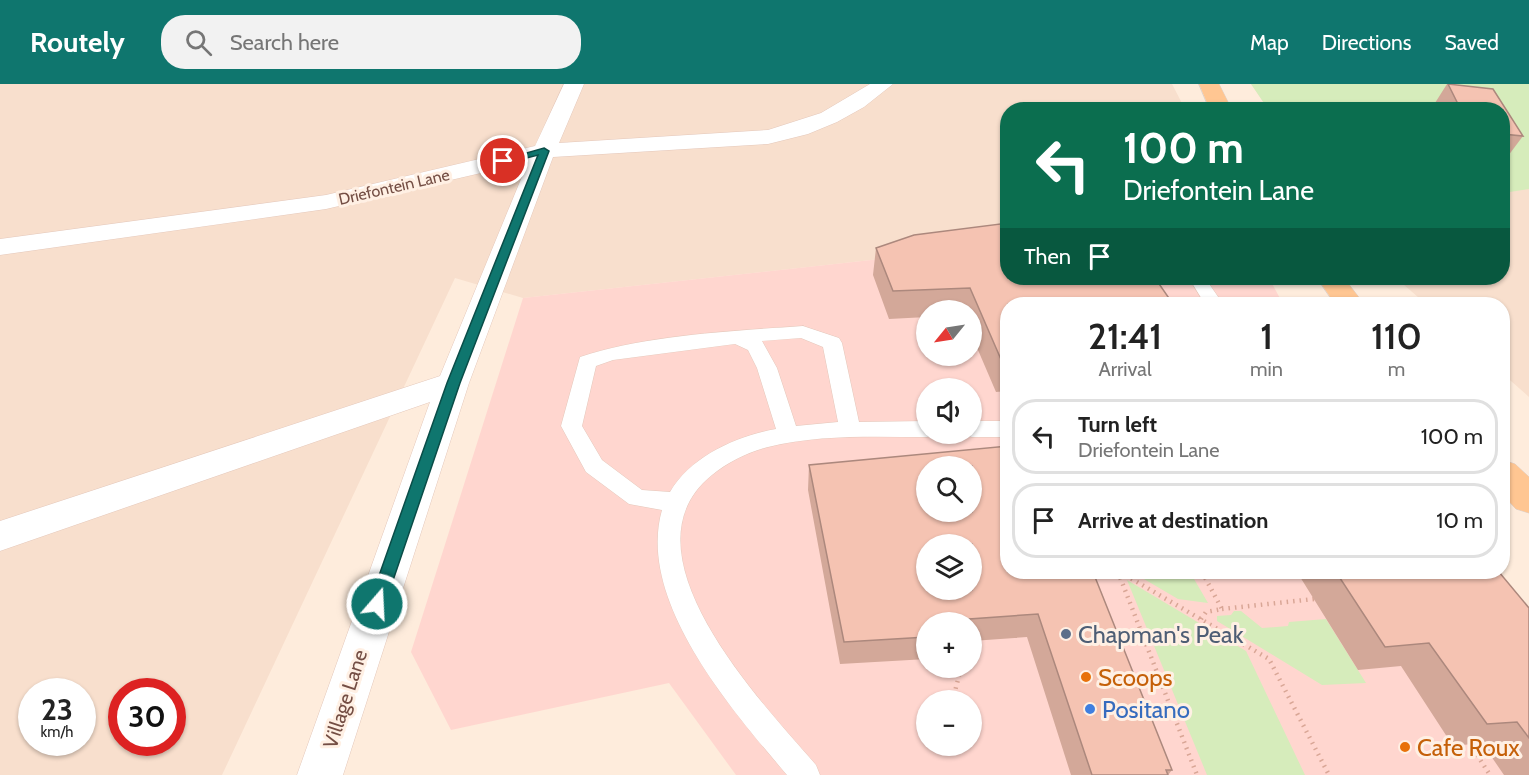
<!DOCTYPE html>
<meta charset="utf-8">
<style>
body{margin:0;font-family:Cabin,sans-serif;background:#f2f2f2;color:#222;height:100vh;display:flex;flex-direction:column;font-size:22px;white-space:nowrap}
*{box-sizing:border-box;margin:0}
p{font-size:20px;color:#767676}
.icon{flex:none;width:33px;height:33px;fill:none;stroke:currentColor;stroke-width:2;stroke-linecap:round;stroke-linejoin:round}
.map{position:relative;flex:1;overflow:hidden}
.drawer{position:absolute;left:1000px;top:213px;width:510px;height:282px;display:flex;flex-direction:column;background:#fff;border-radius:24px;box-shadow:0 2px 4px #0004}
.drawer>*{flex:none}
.hud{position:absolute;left:1000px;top:18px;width:510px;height:183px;border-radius:24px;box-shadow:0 2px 4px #0004;background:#0b6e4f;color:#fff;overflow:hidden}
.needle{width:39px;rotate:240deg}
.controls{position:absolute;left:916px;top:216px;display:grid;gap:12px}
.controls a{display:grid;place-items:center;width:66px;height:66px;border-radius:50%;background:#fff;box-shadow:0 2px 4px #0004;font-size:30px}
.speed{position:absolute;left:18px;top:594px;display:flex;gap:12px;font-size:30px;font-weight:700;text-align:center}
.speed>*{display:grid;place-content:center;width:78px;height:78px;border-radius:50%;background:#fff;box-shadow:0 2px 4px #0004;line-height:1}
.speed small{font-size:15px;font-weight:400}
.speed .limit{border:9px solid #d22;background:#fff;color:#111}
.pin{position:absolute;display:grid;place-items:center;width:51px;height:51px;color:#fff;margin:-26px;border:3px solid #fff;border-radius:50%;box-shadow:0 2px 6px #0007}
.me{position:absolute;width:66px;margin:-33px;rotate:19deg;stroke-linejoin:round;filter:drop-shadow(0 0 4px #0008)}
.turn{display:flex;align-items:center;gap:21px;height:126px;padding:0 24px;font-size:27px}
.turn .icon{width:78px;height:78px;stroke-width:2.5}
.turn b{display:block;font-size:42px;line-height:51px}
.then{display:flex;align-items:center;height:57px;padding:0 24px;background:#0003;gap:12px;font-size:22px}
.eta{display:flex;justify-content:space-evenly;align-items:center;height:102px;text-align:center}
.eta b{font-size:36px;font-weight:600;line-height:42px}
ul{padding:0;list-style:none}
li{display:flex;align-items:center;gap:18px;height:75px;margin:0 12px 9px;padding:0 12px;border:3px solid #e0e0e0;border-radius:24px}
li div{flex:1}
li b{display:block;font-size:22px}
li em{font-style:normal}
header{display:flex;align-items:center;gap:36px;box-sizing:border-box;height:84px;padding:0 30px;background:#0f766e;color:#fff}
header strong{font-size:28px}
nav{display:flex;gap:33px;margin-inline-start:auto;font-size:21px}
.search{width:420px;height:54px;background:#f2f2f2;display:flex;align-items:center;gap:15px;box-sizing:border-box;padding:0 21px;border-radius:24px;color:#767676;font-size:22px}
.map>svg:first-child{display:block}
.residential{fill:#f8dfcd;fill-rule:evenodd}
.commercial{fill:#ffd6cf;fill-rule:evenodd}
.green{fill:#d6ecbb}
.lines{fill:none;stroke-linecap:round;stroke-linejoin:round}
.service-casing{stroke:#e4c8bb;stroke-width:1}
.minor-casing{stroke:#e4c8bb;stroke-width:1}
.primary-casing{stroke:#dbd1ce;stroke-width:1}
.path{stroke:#d9a696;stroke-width:4.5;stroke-dasharray:1.5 5;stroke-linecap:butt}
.service{fill:#fff;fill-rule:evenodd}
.minor{fill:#fff;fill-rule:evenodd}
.primary{fill:#ffc692;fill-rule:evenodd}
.wall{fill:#d3a899}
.building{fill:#f5c3b2;stroke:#ac887d;stroke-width:1.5;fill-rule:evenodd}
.route{fill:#0f766e;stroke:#0a4d48;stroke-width:1.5}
.service-dot{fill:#5c6f8a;stroke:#fff0e4;stroke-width:2}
.food-dot{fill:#e8710a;stroke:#fff0e4;stroke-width:2}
.shop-dot{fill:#3f7fe0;stroke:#fff0e4;stroke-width:2}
.labels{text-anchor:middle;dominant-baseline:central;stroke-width:6;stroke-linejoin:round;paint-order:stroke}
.far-street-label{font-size:16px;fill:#744e44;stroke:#fff0e4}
.street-label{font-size:20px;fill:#744e44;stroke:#fff0e4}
.near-service-label{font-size:24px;fill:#4e5e75;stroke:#fff0e4;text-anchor:start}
.near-food-label{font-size:24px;fill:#c56008;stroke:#fff0e4;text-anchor:start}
.near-shop-label{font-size:24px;fill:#366cbe;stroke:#fff0e4;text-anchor:start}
</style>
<header>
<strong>Routely</strong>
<div class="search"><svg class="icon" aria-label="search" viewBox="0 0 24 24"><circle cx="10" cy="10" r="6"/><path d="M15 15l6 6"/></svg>Search here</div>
<nav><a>Map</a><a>Directions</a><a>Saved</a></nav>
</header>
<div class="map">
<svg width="1529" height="691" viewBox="0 0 1529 691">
<rect width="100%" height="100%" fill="#feecdc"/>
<!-- residential -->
<path class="residential" d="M0 0H1172L1185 25 1008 26V161L523 214 455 194 222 691H0ZM32 608H82V658H32ZM122 608H172V658H122Z
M1251 0H1529V313L1503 290V220H1426L1396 194H1503V26L1268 25Z"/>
<!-- commercial -->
<path class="commercial" d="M1008 161V194H1269L1283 220H1008V488H1488L1529 691H736L669 599 451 646 411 568 523 214ZM927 226H972V272H927ZM927 304H972V350H927ZM927 382H972V428H927ZM927 460H972V506H927ZM927 538H972V584H927ZM927 616H972V662H927Z"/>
<!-- green -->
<path class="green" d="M1251 0H1529V105L1503 109V26L1268 25Z
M1132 488 1164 490 1190 488 1208 519 1178 515Z
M1127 496 1246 567 1305 691H1207Z
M1234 527H1241L1262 544 1288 542 1289 538 1326 535 1366 599 1322 601 1217 537V532L1231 531Z"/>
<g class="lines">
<!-- service casing -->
<g class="service-casing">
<path id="service" d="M1189 194H1205L1223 220H1205Z
M803 242 839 254 842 259 859 338 927 337V350L934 351 927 353C875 353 819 350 768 363 748 368 728 378 712 391 616 468 764 621 816 681L820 691H787C733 627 636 517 662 426L629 420 586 388 561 342 580 273C646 251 733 247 803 242ZM801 254 823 263 838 338 796 342 777 284 762 257ZM735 260 748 266 757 284 776 345C737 352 691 372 670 408L642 406 602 376 582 342 596 282 613 276Z
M972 337H1008V353H972L965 351 972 350Z"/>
</g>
<!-- minor casing -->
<g class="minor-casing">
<path id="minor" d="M564 0H584L559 59 768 46 821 29 870 0H893L864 23 837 38 808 50 768 60 553 73 469 299 343 691H297L430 318 0 467V437L440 292 528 78 326 125 0 171V155L326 111 535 62Z"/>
</g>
<!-- primary casing -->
<g class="primary-casing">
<path id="primary" d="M1199 0H1219L1232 26H1210Z
M1317 194H1344L1364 220H1335Z
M1503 376 1515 380 1529 393V429L1516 425 1503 411Z"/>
</g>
<!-- path -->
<path class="path" d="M1118 488 1197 691
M1120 488 1269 575 1329 691
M1222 525 1314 515
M1201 535 1206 528 1222 525 1202 488
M954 611 961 584
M1470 660 1490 691"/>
<!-- service -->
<use href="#service" class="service"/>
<!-- minor -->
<use href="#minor" class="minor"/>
<!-- primary -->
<use href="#primary" class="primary"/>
</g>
<!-- wall -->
<path class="wall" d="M1447 0 1493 5 1523 52 1508 72H1503V26H1438L1435 19Z
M876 164 1008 220V307L996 308 972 252V226H927V233L889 235 873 191Z
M809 381 1008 488 1172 686 1168 691H1071L1027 553 972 557V538H927V575L840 580 808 406Z
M1297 488H1499L1529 524V691H1504L1482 659 1453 662 1401 582 1358 586Z"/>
<!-- building -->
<path class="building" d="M1448 0 1493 5 1523 52 1503 50V26H1461Z
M1008 139V194H1155L1173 220H1008V280H1003L970 204 893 207 876 164 914 151Z
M1008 362V488H1063L1064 490 1093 488 1172 686H1166L1168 691H1092L1038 530 942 537 943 538H927V553L844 558 809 381ZM927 382H972V428H927ZM927 460H972V506H927Z
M1336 488H1499L1529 524V654L1517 638 1487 640 1429 559 1385 563Z"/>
<!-- route -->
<path class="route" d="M544 64 549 67 460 299 385 520 382 525 377 527 371 525 369 520 447 299 538 71 503 80 498 77Z"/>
<!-- markers -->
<circle class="service-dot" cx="1066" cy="550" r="6"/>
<g class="food-dot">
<circle cx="1086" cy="593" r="6"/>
<circle cx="1405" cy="663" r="6"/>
</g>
<circle class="shop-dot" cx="1090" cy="625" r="6"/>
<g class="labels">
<!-- far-street labels -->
<g class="far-street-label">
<text transform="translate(394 103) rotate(-13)">Driefontein Lane</text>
</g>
<!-- street labels -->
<g class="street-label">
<text transform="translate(345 615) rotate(-72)">Village Lane</text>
</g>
<!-- near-service labels -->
<g class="near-service-label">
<text x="1078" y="550">Chapman's Peak</text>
</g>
<!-- near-food labels -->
<g class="near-food-label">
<text x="1098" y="593">Scoops</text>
<text x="1417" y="663">Cafe Roux</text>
</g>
<!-- near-shop labels -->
<g class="near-shop-label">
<text x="1102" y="625">Positano</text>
</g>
</g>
</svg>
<div class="controls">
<a><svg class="needle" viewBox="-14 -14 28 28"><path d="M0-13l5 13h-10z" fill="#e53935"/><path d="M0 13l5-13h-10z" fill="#767676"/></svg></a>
<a><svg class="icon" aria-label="sound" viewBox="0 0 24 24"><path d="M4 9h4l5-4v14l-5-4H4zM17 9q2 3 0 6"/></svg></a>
<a><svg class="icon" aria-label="search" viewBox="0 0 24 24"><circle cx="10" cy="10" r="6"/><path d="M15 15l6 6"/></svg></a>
<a><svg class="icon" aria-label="layers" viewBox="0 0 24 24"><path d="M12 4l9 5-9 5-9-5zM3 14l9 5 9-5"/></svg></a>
<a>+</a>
<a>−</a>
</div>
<div class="speed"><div>23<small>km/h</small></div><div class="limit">30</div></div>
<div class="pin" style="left:503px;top:77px;background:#d93025"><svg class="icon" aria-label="arrive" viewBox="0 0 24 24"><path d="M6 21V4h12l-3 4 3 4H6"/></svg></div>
<svg class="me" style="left:377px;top:520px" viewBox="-20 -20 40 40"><circle r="17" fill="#0f766e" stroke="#fff" stroke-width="3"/><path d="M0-11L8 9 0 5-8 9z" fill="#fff"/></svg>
<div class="hud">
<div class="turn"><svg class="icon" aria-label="left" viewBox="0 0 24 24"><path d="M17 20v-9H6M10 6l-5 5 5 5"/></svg><div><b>100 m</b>Driefontein Lane</div></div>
<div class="then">Then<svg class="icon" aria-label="arrive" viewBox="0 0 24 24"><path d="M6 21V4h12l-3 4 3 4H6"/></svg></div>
</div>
<section class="drawer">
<div class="eta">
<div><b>21:41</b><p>Arrival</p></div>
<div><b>1</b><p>min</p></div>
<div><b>110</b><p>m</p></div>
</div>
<ul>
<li><svg class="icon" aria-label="left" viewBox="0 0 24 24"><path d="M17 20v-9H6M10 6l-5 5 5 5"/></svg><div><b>Turn left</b><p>Driefontein Lane</p></div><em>100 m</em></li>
<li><svg class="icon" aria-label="arrive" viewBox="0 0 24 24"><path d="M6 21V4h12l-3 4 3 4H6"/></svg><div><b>Arrive at destination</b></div><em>10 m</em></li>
</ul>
</section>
</div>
